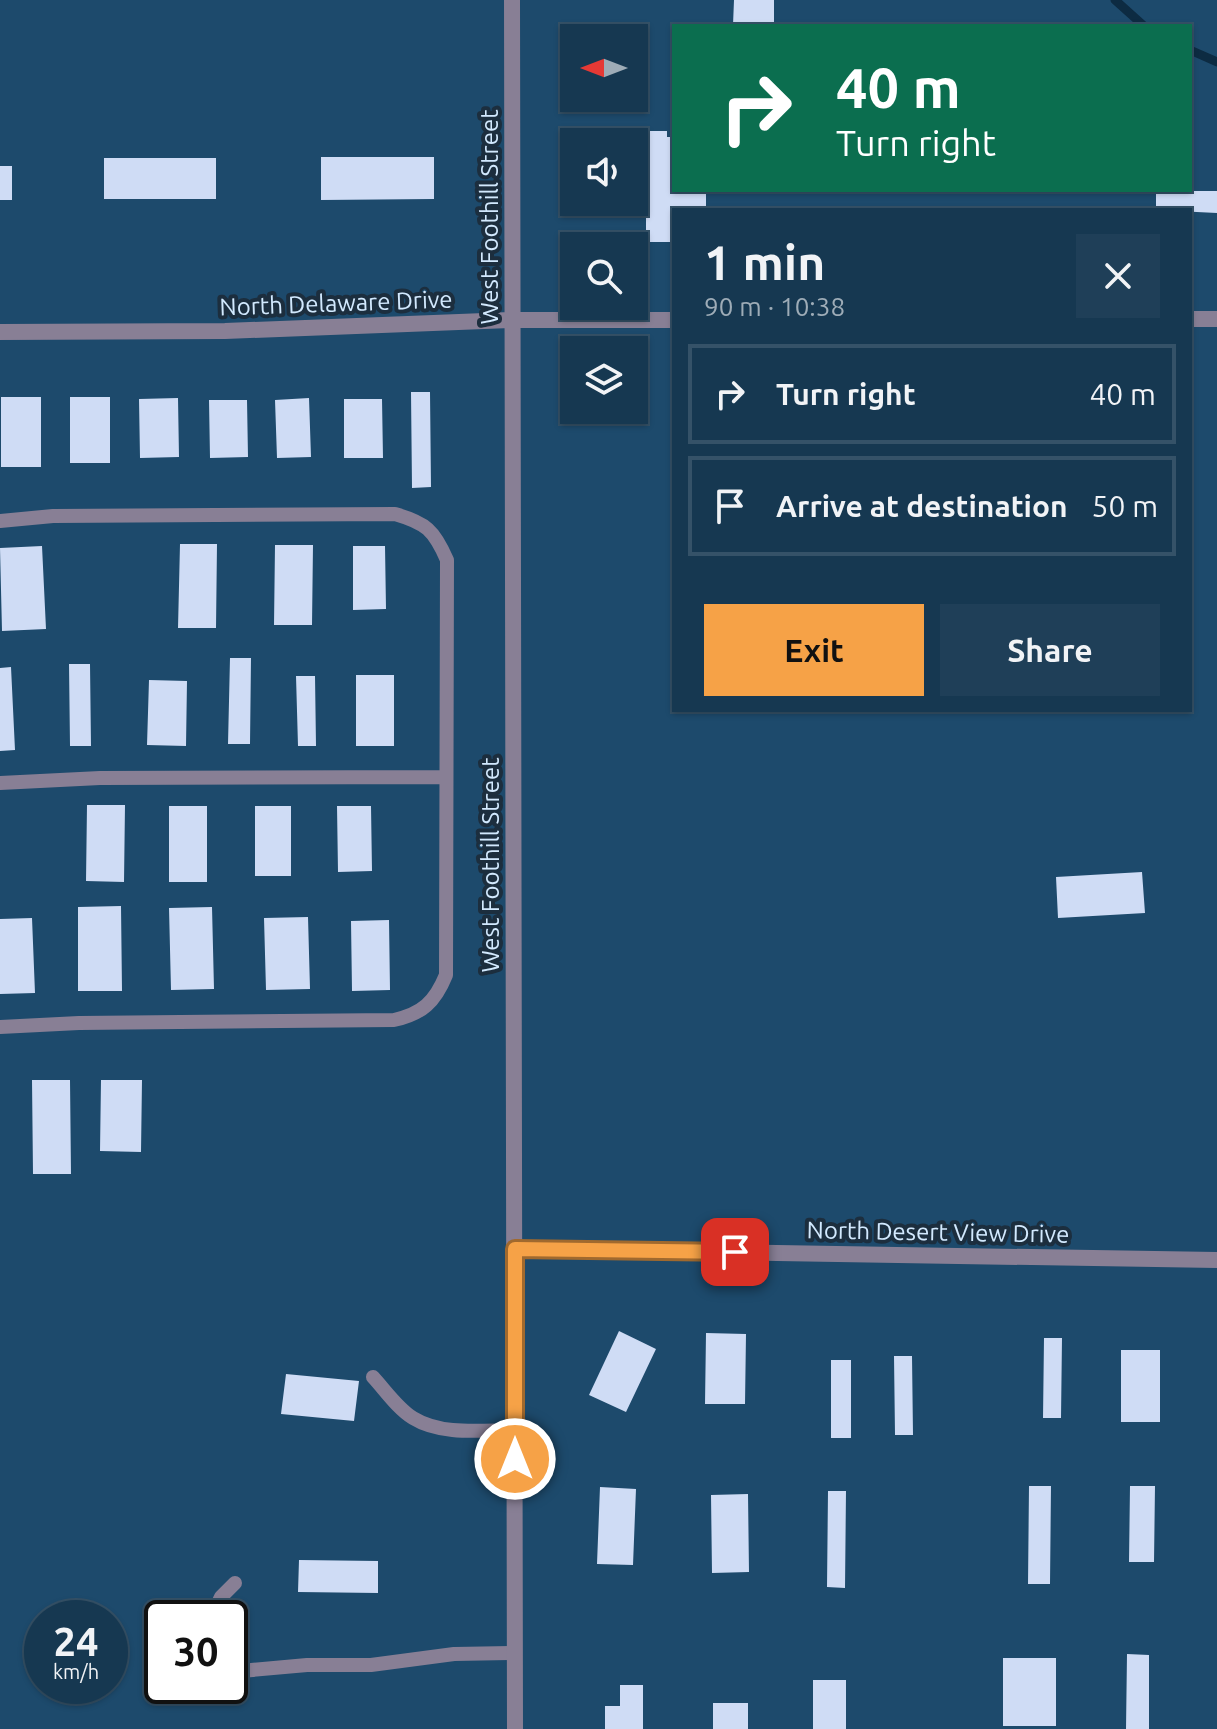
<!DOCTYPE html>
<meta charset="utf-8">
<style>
body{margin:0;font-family:Ubuntu,sans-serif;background:#1f3f58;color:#f1f3f6;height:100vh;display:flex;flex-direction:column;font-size:30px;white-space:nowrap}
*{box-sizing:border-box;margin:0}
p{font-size:26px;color:#9eacb7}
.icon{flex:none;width:44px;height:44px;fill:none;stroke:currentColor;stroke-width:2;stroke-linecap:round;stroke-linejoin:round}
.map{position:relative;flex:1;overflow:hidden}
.sheet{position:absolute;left:672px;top:208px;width:520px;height:504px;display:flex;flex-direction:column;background:#163851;border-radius:0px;box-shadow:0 2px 6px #0004,0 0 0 2px #355268}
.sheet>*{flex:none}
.top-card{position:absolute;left:672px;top:24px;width:520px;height:168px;border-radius:0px;box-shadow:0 2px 6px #0004,0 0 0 2px #355268;background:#0b6e4f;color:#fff;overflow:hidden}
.needle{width:52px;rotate:270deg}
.tools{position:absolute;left:560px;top:24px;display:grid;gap:16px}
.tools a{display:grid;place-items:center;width:88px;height:88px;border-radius:0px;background:#163851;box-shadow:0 2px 6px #0004,0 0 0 2px #355268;font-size:40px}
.speed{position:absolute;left:24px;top:1600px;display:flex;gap:16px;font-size:40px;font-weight:700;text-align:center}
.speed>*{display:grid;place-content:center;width:104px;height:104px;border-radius:50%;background:#163851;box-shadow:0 2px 6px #0004,0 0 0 2px #355268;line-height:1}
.speed small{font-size:20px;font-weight:400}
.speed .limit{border:4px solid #111;border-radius:12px;background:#fff;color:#111}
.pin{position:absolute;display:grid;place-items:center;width:68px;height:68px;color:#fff;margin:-34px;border-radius:16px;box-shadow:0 4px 12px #0006}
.me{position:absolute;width:88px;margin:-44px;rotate:0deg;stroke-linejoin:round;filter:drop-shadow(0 0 6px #0008)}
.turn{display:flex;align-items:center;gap:28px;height:168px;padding:0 32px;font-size:36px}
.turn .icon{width:104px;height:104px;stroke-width:2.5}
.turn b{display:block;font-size:56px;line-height:68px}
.round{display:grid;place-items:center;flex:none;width:84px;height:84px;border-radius:0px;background:#1f3f58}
.head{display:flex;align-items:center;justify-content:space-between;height:136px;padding:0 32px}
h1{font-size:48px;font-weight:700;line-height:60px}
.action{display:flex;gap:16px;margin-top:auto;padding:16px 32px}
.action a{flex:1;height:92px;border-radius:0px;background:#f6a247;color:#111;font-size:32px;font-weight:700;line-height:92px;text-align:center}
.action a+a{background:#1f3f58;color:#f1f3f6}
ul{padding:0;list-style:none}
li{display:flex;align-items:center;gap:24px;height:100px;margin:0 16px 12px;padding:0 16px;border:4px solid #355268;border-radius:0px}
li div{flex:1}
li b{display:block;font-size:30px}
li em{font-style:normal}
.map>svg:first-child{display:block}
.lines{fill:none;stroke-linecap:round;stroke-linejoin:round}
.stream{stroke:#0d2b42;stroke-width:9}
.building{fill:#cfdcf5}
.service{stroke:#887f95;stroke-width:14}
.minor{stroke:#887f95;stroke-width:16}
.route-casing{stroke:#a0692e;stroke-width:20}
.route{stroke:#f6a247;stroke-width:14}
.labels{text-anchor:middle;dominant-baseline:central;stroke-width:8;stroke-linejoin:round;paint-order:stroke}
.street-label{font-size:24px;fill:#d2e9fe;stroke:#1c2e3e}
</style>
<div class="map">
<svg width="1217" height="1729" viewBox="0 0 1217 1729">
<rect width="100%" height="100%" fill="#1d4a6c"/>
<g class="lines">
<!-- stream -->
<path class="stream" d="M1115 0 1144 26
M1190 50 1217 62"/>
</g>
<!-- building -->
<path class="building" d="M734 0H774V26L733 25Z
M615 131H667V137H674V190H706V210H674V242H646V176H634V142H615Z
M321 157H434V199L321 200Z
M104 158H216V199H104Z
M0 166H12V200H0Z
M1156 191H1217V213L1156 210Z
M411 392H430L431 487 412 488Z
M1 397H41V467H1Z
M70 397H110V463H70Z
M178 398 179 457 140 458 139 399Z
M309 398 311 457 277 458 275 400Z
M344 399H382L383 458H344Z
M209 400H247L248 457 210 458Z
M180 544H217L216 628H178Z
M275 545H313L312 625H274Z
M42 546 46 629 2 631 0 548Z
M353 546H385L386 609 353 610Z
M230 658H251L250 744H228Z
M69 664H90L91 746H70Z
M11 667 15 750 0 751V668Z
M356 675H394V746H356Z
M296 676H315L316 746H298Z
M149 680 187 681 186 746 147 745Z
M87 805H125L124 882 86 881Z
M169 806H207V882H169Z
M255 806H291V876H255Z
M337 806H371L372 871 338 872Z
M1142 872 1145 913 1058 918 1056 877Z
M121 906 122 991H78V907Z
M212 907 214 989 171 990 169 908Z
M308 917 310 989 266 990 264 918Z
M32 918 35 993 0 994V919Z
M389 920 390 990 352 991 351 921Z
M32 1080H70L71 1174H33Z
M101 1080H142L141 1152 100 1151Z
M619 1331 656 1349 626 1412 589 1395Z
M706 1333 746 1334 745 1404H705Z
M1044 1338H1062L1061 1418H1043Z
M1121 1350H1160V1422H1121Z
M894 1356H912L913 1435H895Z
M831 1360H851V1438H831Z
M286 1374 359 1381 354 1421 281 1414Z
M1029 1486H1051L1050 1584H1028Z
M1130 1486H1155L1154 1562H1129Z
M600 1487 636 1489 633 1565 597 1564Z
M828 1491H846L845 1588 827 1587Z
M748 1494 749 1572 712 1573 711 1495Z
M299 1560 378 1561V1593L298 1592Z
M1127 1654 1149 1655V1729H1126Z
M1003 1658H1056V1726H1003Z
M813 1680H846V1729H813Z
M620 1685H643V1729H605V1706H620Z
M713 1703H748V1729H713Z"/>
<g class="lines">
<!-- service -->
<path class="service" d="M0 521 53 516 395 514C426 523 434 530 447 560L446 975C435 1002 422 1014 394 1020L79 1023 0 1027
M0 783 100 778 446 777
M373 1377C385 1390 398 1409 413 1418 442 1436 483 1430 515 1430
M211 1618 221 1597 235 1583
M230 1672 307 1665H371L454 1654 515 1653"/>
<!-- minor -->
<path class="minor" d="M512 0 515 1729
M1190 319H1217
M0 332 225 331 513 320H674
M515 1249 1217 1260"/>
</g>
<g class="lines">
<!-- route casing -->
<g class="route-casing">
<path id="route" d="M515 1459V1249L735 1252"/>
</g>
<!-- route -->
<use href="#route" class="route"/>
</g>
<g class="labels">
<!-- street labels -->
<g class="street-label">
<text transform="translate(489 217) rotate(-90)">West Foothill Street</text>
<text transform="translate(336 303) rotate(-2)">North Delaware Drive</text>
<text transform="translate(490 865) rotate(-90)">West Foothill Street</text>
<text transform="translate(938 1232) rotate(1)">North Desert View Drive</text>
</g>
</g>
</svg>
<div class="tools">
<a><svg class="needle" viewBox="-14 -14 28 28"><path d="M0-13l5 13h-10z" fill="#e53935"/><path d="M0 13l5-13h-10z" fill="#9eacb7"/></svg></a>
<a><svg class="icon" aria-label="sound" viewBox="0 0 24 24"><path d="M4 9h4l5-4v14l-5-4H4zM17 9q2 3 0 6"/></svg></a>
<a><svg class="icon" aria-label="search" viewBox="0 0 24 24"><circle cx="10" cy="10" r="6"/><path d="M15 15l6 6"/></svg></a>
<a><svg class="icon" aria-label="layers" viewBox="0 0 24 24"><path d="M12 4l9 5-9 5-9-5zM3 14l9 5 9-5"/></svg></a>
</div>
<div class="speed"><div>24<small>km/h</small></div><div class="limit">30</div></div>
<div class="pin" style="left:735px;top:1252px;background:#d93025"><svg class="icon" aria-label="arrive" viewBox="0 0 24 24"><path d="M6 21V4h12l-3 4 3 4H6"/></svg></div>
<svg class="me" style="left:515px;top:1459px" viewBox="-20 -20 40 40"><circle r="17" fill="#f6a247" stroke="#fff" stroke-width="3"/><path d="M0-11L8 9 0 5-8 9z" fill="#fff"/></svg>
<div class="top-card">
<div class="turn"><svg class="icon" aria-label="right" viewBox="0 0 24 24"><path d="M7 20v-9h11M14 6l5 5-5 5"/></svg><div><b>40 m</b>Turn right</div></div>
</div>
<section class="sheet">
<div class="head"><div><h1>1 min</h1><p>90 m · 10:38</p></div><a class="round"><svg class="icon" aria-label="close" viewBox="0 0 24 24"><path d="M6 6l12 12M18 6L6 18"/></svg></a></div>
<ul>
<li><svg class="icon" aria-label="right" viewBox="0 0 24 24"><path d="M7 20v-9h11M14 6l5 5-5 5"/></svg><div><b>Turn right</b></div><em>40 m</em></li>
<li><svg class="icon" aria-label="arrive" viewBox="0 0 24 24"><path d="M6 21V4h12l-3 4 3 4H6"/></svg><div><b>Arrive at destination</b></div><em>50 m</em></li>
</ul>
<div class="action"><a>Exit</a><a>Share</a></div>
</section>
</div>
